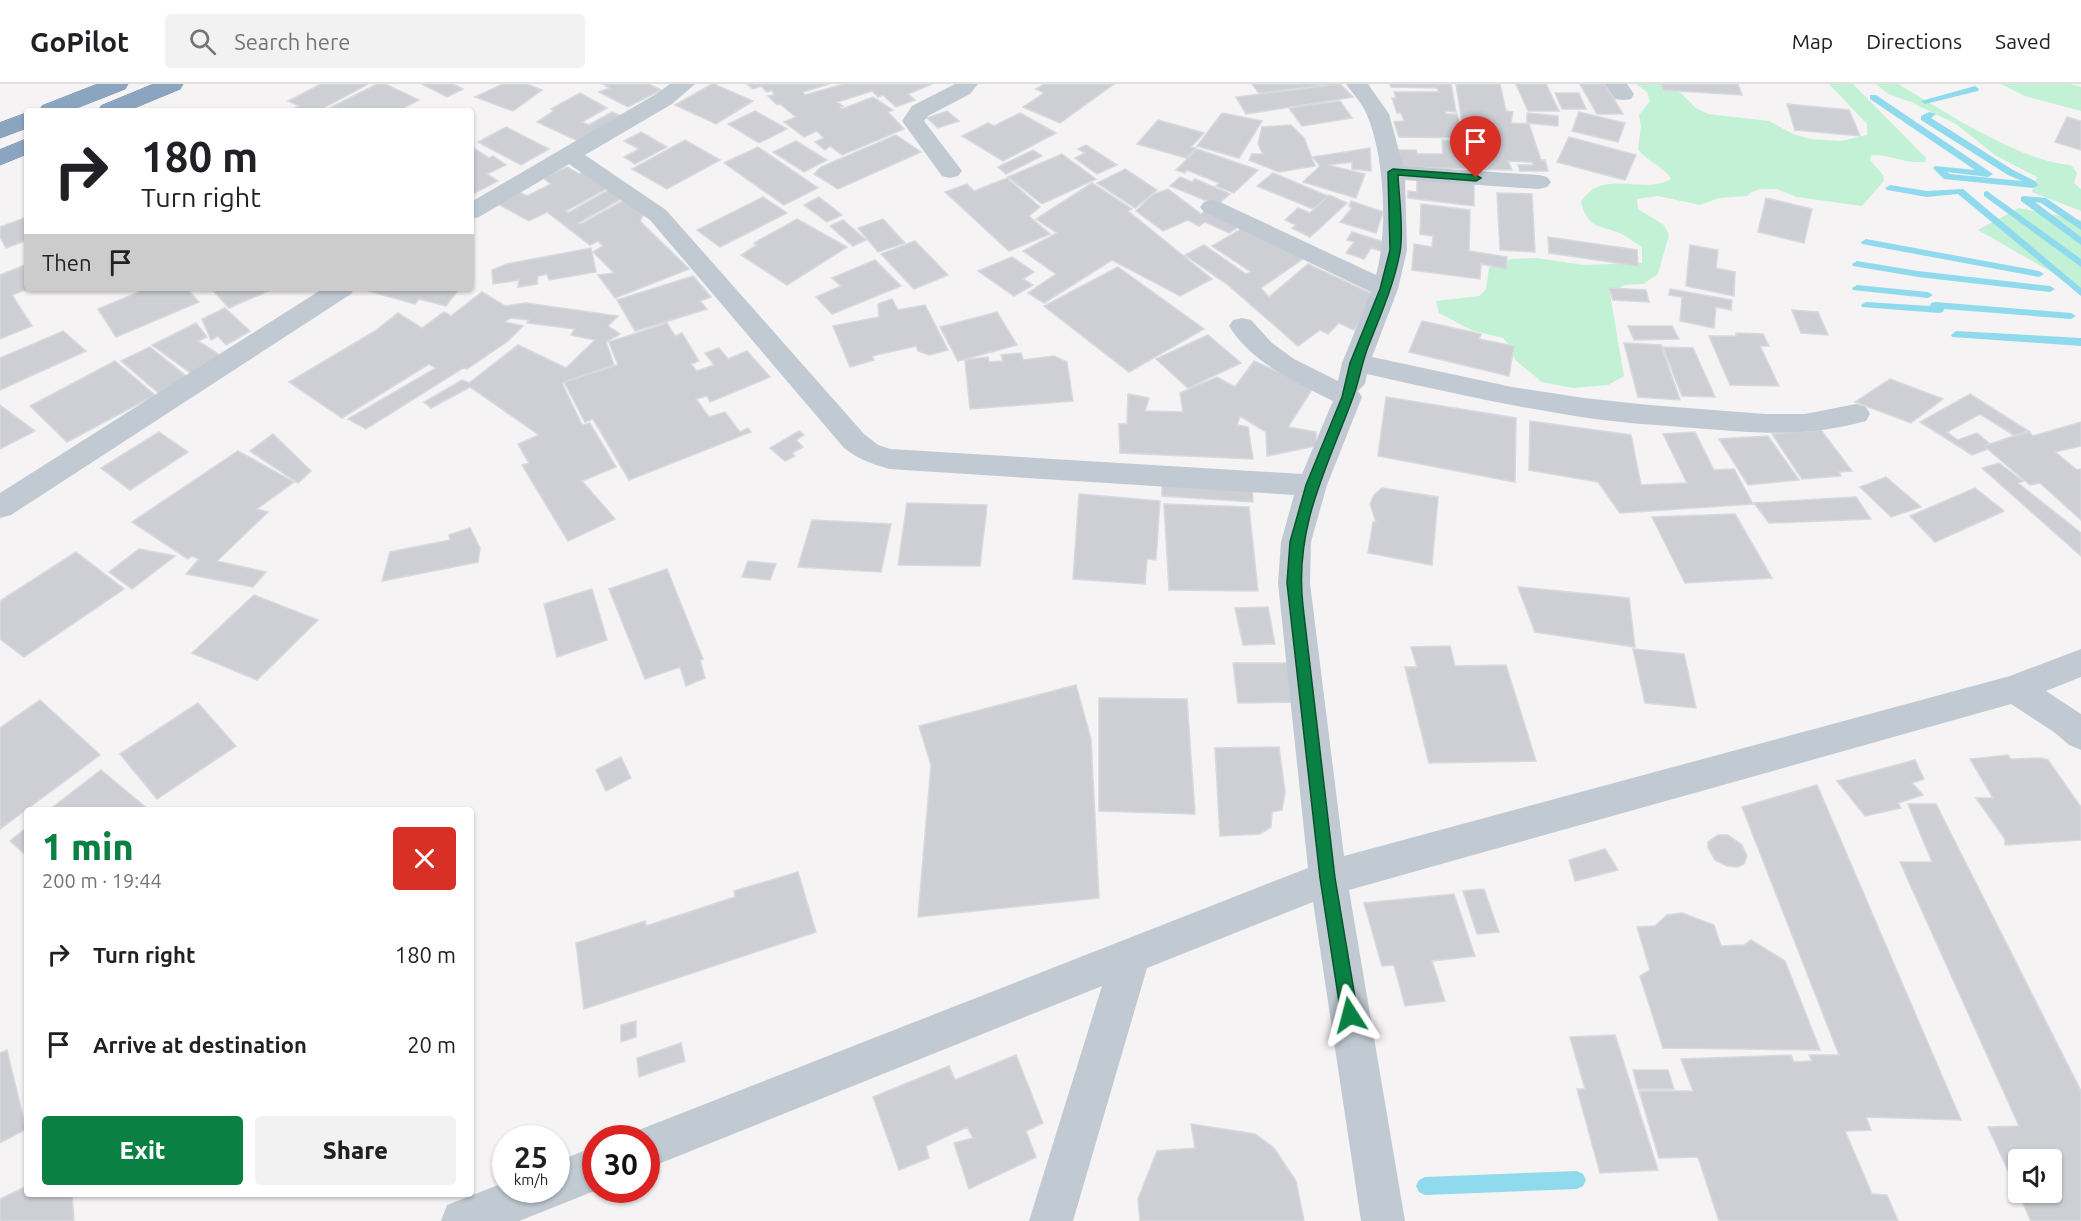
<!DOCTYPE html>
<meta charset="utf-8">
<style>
body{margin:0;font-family:Ubuntu,sans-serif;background:#f2f2f2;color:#202124;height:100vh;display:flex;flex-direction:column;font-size:22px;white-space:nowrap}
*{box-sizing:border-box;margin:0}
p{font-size:20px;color:#757577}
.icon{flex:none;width:33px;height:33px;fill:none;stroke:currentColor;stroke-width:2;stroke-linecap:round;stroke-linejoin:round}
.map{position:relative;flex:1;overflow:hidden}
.side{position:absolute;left:24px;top:723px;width:450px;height:390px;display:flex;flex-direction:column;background:#fff;border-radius:6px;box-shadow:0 2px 4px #0004}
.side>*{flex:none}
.guide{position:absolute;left:24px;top:24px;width:450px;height:183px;border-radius:6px;box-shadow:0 2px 4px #0004;background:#fff;color:#202124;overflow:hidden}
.buttons{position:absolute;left:2008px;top:1065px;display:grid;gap:12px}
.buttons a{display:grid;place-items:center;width:54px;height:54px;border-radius:6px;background:#fff;box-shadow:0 2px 4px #0004;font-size:30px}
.speed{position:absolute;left:492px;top:1041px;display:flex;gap:12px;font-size:30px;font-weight:700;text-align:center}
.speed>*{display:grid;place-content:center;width:78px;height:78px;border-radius:50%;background:#fff;box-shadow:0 2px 4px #0004;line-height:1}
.speed small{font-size:15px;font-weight:400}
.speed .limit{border:9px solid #d22;background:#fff;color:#111}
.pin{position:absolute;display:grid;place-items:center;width:51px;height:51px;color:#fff;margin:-62px -26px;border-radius:50% 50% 50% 0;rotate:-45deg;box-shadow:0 0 6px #0007}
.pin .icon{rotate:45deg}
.me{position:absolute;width:66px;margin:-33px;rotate:351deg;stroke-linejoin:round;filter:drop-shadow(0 0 4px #0008)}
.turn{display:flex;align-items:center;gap:21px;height:126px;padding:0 18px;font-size:27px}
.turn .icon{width:78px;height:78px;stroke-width:2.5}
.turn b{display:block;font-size:42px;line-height:51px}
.then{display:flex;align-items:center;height:57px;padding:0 18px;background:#0003;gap:12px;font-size:22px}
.round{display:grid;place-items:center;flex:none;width:63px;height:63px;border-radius:6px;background:#f2f2f2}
.overview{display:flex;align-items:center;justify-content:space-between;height:102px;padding:0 18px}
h1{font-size:36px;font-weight:800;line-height:45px;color:#0b8043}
.primary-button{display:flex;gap:12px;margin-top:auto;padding:12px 18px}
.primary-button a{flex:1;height:69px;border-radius:6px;background:#0b8043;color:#fff;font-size:24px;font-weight:800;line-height:69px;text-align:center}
.primary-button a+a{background:#f2f2f2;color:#202124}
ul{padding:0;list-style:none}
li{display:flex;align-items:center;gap:18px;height:90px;padding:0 18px}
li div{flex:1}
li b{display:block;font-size:22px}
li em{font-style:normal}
header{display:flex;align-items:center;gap:36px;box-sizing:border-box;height:84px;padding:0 30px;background:#fff;border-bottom:2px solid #e0e0e0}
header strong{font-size:28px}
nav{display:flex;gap:33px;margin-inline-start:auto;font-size:21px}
.search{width:420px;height:54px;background:#f2f2f2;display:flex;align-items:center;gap:15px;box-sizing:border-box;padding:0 21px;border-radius:6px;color:#757577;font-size:22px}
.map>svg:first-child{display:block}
.green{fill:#c3f1d5}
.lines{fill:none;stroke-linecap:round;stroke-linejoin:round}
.stream{fill:#90daee;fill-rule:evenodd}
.building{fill:#cdcfd5;stroke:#d7d9de;stroke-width:1.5;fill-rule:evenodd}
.highway-casing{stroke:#7690ad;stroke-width:1}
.minor{fill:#c1cad2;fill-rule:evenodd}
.highway{fill:#8ba5c1;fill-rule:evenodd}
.route{fill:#0b8043;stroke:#07532c;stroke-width:1.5}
</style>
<header>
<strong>GoPilot</strong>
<div class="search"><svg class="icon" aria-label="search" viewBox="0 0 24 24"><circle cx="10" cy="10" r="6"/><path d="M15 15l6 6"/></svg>Search here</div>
<nav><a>Map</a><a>Directions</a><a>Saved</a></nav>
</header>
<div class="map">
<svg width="2081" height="1137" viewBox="0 0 2081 1137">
<rect width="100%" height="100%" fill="#f5f3f3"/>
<!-- green -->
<path class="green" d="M1636 0H1665L1682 10 1696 24 1708 30 1769 37 1793 50 1810 55 1841 57 1867 51V40L1829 0H1853L1926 74 1925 78C1905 80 1890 70 1871 71L1870 76 1883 91 1884 97 1862 122 1797 113 1777 105H1761L1752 108 1747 112 1719 114 1700 121 1658 112 1637 115 1638 125 1664 141 1669 151 1658 190 1643 200 1624 201 1610 210 1624 292 1608 301 1573 304 1542 298 1515 276 1510 262 1503 254 1471 246 1439 229 1436 217 1479 212 1486 205 1489 184 1512 175 1536 174 1584 181 1642 179V163C1635 159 1629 154 1622 150 1599 140 1588 146 1581 118 1603 83 1642 112 1671 95 1666 84 1646 77 1638 65L1641 42 1639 31 1650 17 1647 8Z
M1876 0H1898L1963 39C1998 57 2031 77 2071 81L2077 89 2074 99 2081 105V127L2032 108 2037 93 1995 71 1956 40 1911 18 1888 10Z
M2001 0H2070L2081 3V27L2025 12Z
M2019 124 2081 136V205L1978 146Z"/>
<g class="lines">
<!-- stream -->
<path class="stream" d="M1975 2 1979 5 1978 7 1925 20 1921 17Z
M1870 11H1876L1993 90 1988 93 1947 88 1950 90 2022 97 2008 91 1921 36V32L1929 28 1936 30 1931 34 2013 86 2035 97 2038 101 2033 104 1944 95 1933 84 1935 82 1975 86 1870 15Z
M1890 101 1927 107 1963 105 2081 204V212L1958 110 1927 113 1887 106 1885 104Z
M1987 107 2081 175V183L1984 112V108Z
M2024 112 2046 114 2081 138V146L2041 119 2035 118 2081 153V161L2021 117V113Z
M1866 155 2039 187 2044 190 2039 193 1862 160 1861 158Z
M1857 177 1918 187 2050 202 2055 205 2050 208 1918 193 1853 182 1852 180Z
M1857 201 1928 208 1933 211 1928 214 1853 206 1852 204Z
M1866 218 1930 222 1931 219 1935 218 2071 229 2076 232 2071 235 1944 225 1943 228 1939 229 1862 223 1861 221Z
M1956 247 2081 254V262L1952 253 1951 251Z
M1577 1087 1583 1090 1586 1096 1583 1102 1577 1105 1425 1111 1419 1108 1416 1102 1419 1096 1425 1093Z"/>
</g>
<!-- building -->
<path class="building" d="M321 0H368L318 27H289L299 22 288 17Z
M377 0H385L419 16 398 27H324Z
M422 0H453L463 5 447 13Z
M503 0H526L542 6 513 27 475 13Z
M603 0H649L661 6 628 23 599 8 609 4Z
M712 0H714L753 17 716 40 675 21Z
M747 0H829L803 8 805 11 844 0H932L908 10 915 16 896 23 883 11 878 13 872 7 837 18 843 22 840 23 842 25 873 13 893 26 888 28 904 45 842 71 830 62 825 66 815 58 824 54 817 47 804 53 784 38 796 33 780 20 777 21 768 12 774 11 772 6 767 8 761 2 753 5Z
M1044 0H1114L1060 39 1023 23 1044 9 1036 5Z
M1252 0H1333L1259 9Z
M1340 0 1353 13 1246 30 1236 13Z
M1390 0H1451L1456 28 1445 27 1446 30H1457L1460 40H1466L1471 54 1399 53 1394 38 1404 37 1401 29H1397L1392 14H1396L1394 8H1439L1437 4 1391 3Z
M1456 0H1500L1506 27 1513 28 1511 39 1529 40 1541 76H1545L1548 87H1520L1518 81H1533L1532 78 1508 77 1512 86 1402 83 1398 66H1416L1417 70H1443L1442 56 1475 57 1481 74H1484L1474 38 1462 39Z
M1516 0H1546L1559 27H1528Z
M1580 0H1605L1623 30H1597Z
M1662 0H1738L1742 11 1663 6Z
M580 9 607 24 582 38 589 41 612 28 626 34 584 60 537 38 554 27 551 25Z
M1555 9H1579L1586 25H1562Z
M1340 17 1352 34 1302 42 1289 24Z
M1787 20 1849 26 1860 52 1795 46Z
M755 27 787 45 759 59 728 40Z
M947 27 959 37 938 44 927 34Z
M1579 28 1625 39 1618 58 1572 47Z
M1020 29 1056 49 1003 77 962 52 988 39 994 42Z
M1222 29 1262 37 1239 74 1197 62Z
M1527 29 1558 32V42L1527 39Z
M2067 33 2081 37V66L2055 58Z
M1158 36 1204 49 1191 63 1196 64 1186 74 1137 60Z
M1291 41 1304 54 1315 82 1279 88 1249 76 1252 70H1263L1258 60 1262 43Z
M506 43 549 65 521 81 478 58Z
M641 48 667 63 635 80 624 73 639 65 624 57Z
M896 51 921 68 838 105 814 90 821 83Z
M1569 53 1636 71 1625 96 1557 78Z
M685 56 720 76 667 105 632 85Z
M796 57 827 76 804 88 773 68Z
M1086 61 1117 81 1097 90 1075 74 1085 69 1078 65Z
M471 62 489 74 493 72 506 81 487 90 498 97 471 111Z
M758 63 818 104 784 121 724 79Z
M1370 64 1371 87 1352 85V78L1328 81 1365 90 1356 114 1303 98 1320 82 1313 73Z
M1197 65 1258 86 1234 109 1216 102 1219 99 1187 86 1185 89 1176 86Z
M1033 66 1042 72 1006 90 998 83Z
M1062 70 1096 95 1042 120 1008 93Z
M567 83 579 90 583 88 608 104 566 127 568 129 610 105 625 113 578 139 581 140 626 115 643 131 640 137 689 185 615 214 598 191 614 189 593 168 603 162 598 157 590 161 547 128 529 137 498 120 519 108 527 112 551 100 543 94Z
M1125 85 1157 106 1135 124 1097 99Z
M1273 89 1328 112 1313 125 1257 102Z
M1180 93 1192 98 1195 95 1230 110 1217 121 1170 102Z
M1417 93 1474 99V122L1408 114V107L1417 108Z
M1007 94 1040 123 1029 132 1050 150 1009 167 945 108 967 100 974 107Z
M1092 99 1132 125 1128 127 1212 195 1180 212 1112 176 1044 219 1028 209 1056 190 1023 167 1057 149 1036 135Z
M1168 105 1201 130 1208 125 1241 141 1229 149 1205 138 1199 142 1188 136 1163 147 1136 127 1152 111Z
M1497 109 1532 110 1535 168 1500 166Z
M1329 111 1347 119 1310 153 1292 144 1296 141 1285 136 1298 124 1310 129Z
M763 113 787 129 720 163 697 146Z
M819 113 842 131 827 138 804 121Z
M1766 114 1812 125 1804 159 1758 148Z
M1351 117 1383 128 1376 149 1340 138 1352 124 1349 122Z
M1421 120 1470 126 1469 167 1507 173 1506 185 1481 180 1480 195 1412 186 1414 160 1432 163 1433 152 1420 150Z
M27 133V156L6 164 0 153V143Z
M797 135 847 163 787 201 741 171 757 161 754 159Z
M883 135 905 159 878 168 858 144Z
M843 136 866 156 853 162 830 142Z
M1246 142 1304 174 1261 204 1269 213 1308 180 1377 212 1354 246 1339 239 1328 250 1320 246 1298 262 1228 201 1185 171 1204 161 1246 190 1251 188 1212 162Z
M1352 148 1393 161 1387 169 1371 164 1364 175 1346 169 1354 158 1347 156Z
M1548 153 1637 166 1638 182 1549 169Z
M915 157 948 191 914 205 881 170Z
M1690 161 1718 166 1716 184 1735 188 1734 212 1686 202Z
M591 164 596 188 549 196 547 190 538 192 537 200 518 203 519 196 493 200 492 186 507 180Z
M1012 173 1034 188 1023 195 1033 201 1014 212 978 187Z
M875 176 901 202 832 230 816 213 841 202 832 194Z
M27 180V204H30L12 211 32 242 0 255V191Z
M1118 183 1204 245 1129 288 1044 222Z
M693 192 711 213 700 217 707 225 635 247 617 216Z
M148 204H186L199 218 116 253 98 225Z
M211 204H275L229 224Z
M369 204H457L459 205 446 222 419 215 415 220 368 207Z
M1609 204 1646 206 1649 218 1613 216Z
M1670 205 1732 216 1731 226 1716 223 1714 244 1680 237 1682 213 1669 211Z
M482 208 505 222 526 219 618 232 608 242 620 250 606 258 614 281 562 299 582 341 590 339 616 383 582 397 615 435 568 457 522 381 529 379 518 360 539 351 470 303 431 324 424 318 462 296 469 299 518 261 566 284 595 256 571 251 575 245 527 239 529 236 510 234 505 238 523 242 508 257 467 285 463 284 366 345 348 335 436 284 429 280 342 334 289 298 375 247 398 229 422 244 444 228 451 232Z
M892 215 898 226 925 221 948 266 929 271 918 267 916 262 872 272 874 276 850 283 833 242 879 233 878 220Z
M225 224 250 247 226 261 218 252 211 256 202 235Z
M1792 226 1818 228 1828 251 1801 249Z
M997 228 1017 261 958 277 940 243Z
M1422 237 1481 250 1479 255 1514 262 1509 292 1409 268Z
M196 239 207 253 198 257 226 275 195 292 152 261Z
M667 239 675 252 682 249 699 277 691 280 697 287 714 281 705 269 719 264 728 275 747 267 770 293 710 318 707 312 696 315 709 333 725 328 740 348 748 344 751 348 629 396 593 335 585 338 564 298 618 281 609 258Z
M1628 242H1672L1679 255 1634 256Z
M63 247 86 267 0 306V274Z
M1736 249 1763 250 1769 262H1760L1779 302 1730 301 1709 252H1736Z
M1208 251 1241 279 1188 304 1156 275Z
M1624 259 1661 261 1680 316 1638 313Z
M150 263 191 296 162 312 121 277Z
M1663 263 1693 264 1715 313 1682 312Z
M1021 269 1023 276 1054 272 1067 278 1073 317 970 325 965 276 988 273 989 278 1003 277 1001 271Z
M115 277 155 311 67 358 30 322Z
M1254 277 1313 304 1288 343 1316 348V362L1267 372 1266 348 1240 332 1237 341 1248 343 1253 375 1120 369 1119 340H1127L1128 310 1149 314 1145 327 1183 328 1180 309 1217 293 1235 303Z
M1890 295 1943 315 1911 339 1855 318Z
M1970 310 2030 348 2015 352 1980 330 1947 348 1958 356 1977 349 1990 360 1984 362 1988 365 1972 371 1920 338Z
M1386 313 1516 334 1515 398 1378 372Z
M0 321 35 347 0 365Z
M1530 337 1631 351 1641 401 1687 399 1663 350 1695 348 1714 386 1734 385 1753 420 1620 429 1598 398 1529 386Z
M2081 338V362L2055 368 2077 386 2081 385V436L2040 399 2030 401 1984 362 2028 347 2033 352Z
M1821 346 1852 387 1839 388 1841 392 1802 395 1772 350Z
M799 347 804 351 796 356 803 363 792 369 795 372 785 377 770 364Z
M159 348 188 368 130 406 101 384Z
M273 350 311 387 298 399 250 367Z
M1768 352 1799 396 1748 401 1719 355Z
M238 367 294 398 257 425 268 428 217 477 266 488 253 503 186 490 199 475 192 472 188 475 132 438Z
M1999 379 2023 397 2018 399 2081 449V472L1982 384Z
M1886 393 1921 423 1891 433 1860 403Z
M1162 396 1252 401 1253 418 1162 412Z
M1382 404 1438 413 1432 481 1368 469 1373 438H1376L1370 420 1374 411Z
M1975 404 2004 427 1935 458 1910 432Z
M1079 410 1160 417 1156 476 1147 475 1145 500 1073 495Z
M1856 413 1871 435 1769 439 1754 419Z
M907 419 987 421 980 482 898 481Z
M1164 420 1249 423 1258 507 1169 506Z
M1735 430 1772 494 1685 499 1652 433Z
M812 436 891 440 881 488 798 483Z
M470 444 480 464 478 478 382 497 390 468 450 456 449 451Z
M139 465 175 472 132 505 109 488Z
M76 468 124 505 24 573 0 555V517Z
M748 477 776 480 770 496 742 493Z
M667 485 703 575 700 576 705 594 686 602 680 583 645 595 609 505Z
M1518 503 1629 514 1635 563 1535 548Z
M592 505 607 556 557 573 544 520Z
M254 511 318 536 257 596 192 569Z
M1268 523 1275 560 1243 561 1235 524Z
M1450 562 1455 582 1506 581 1536 677 1429 679 1405 583H1417L1411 563Z
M1633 565 1684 570 1696 624 1645 619Z
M1233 579H1297L1303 618 1238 619Z
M1076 601 1091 655 1099 814 918 833 931 681 919 642Z
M1099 614 1187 615 1195 730 1099 727Z
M40 616 100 671 0 745V644Z
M198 619 236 662 157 715 120 670Z
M1279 663 1285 708 1282 726 1272 728 1271 743 1260 750 1220 752 1215 664Z
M2008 671 2011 675 2041 674 2048 676 2081 723V756L2005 761V755L1976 714H1993L1970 675Z
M621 673 631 694 606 707 596 686Z
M1915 676 1924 695 1912 699 1923 711 1898 719 1901 724 1865 732 1837 697Z
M101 686 149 726H49Z
M1817 701 1961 1036 1866 1033 1871 1046 1845 1047 1872 1110 1887 1111 1898 1137H1719L1698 1073 1659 1074 1639 1007H1693L1681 975 1791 971 1794 978 1812 977 1809 971H1839L1742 723Z
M1908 720H1936L2081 1007V1137H2031L1988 1043 2019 1042 1900 778H1932ZM2019 1076H2052V1108H2019Z
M27 743V772L10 757Z
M1718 751H1728L1742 761 1747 772 1744 780 1738 783 1727 782 1715 776 1708 764V758Z
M1605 765 1618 786 1575 797 1569 776Z
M798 788 816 848 584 925 576 859 645 837 646 842 735 813 734 807Z
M1484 805 1499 848 1477 850 1463 807Z
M1454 810 1475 872 1432 877 1445 917 1405 922 1394 881 1382 882 1364 819Z
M1682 829 1714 841 1721 862 1744 861 1751 856 1785 877 1820 966 1663 964 1640 892 1650 886 1637 843 1655 842 1667 831Z
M636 937V953L621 958V941Z
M1615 951 1658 1086 1600 1089 1577 1005H1585L1570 953Z
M681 959 685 977 639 993 637 974Z
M7 966 26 1045 0 1059V969Z
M1016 971 1043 1039 1026 1047 1036 1073 969 1105 954 1059 973 1054 967 1043 926 1062 929 1074 899 1086 873 1013 949 982 955 996Z
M1633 986H1668L1674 1005H1638Z
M1191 1040 1255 1050 1274 1064 1296 1097 1304 1137H1140L1138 1115 1157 1067 1195 1064Z
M27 1102V1110H72L74 1137H0V1115Z"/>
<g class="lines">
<!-- highway casing -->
<g class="highway-casing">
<path id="highway" d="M98 0H128L125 5 69 27H39L42 22Z
M154 0H183L180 5 127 27H98L101 22Z
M27 29V44L0 54V39Z
M27 55V70L0 81V66Z"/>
</g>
<!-- minor -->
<path class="minor" d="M670 0H695L672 20 585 71 666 126 864 350 878 361 890 365 1302 390 1333 317C1294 297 1253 280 1229 242L1233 236 1242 234 1251 236 1272 259 1294 275 1338 297 1342 279 1371 208 1204 128 1200 123 1204 118 1212 116 1220 118 1376 191C1388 147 1385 74 1367 31 1363 20 1353 10 1346 0H1368L1389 30 1403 82 1539 91 1547 93 1551 98 1547 103 1539 105 1405 96 1407 166 1398 205 1372 273 1512 303 1584 314 1649 321 1765 330H1805L1856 320 1866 323 1870 330 1866 337C1804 354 1757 349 1695 344 1657 341 1619 339 1581 333 1509 322 1438 306 1367 290L1365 300 1358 307 1362 313 1327 401 1311 458 1310 499 1344 772 2010 592 2081 565V593L2046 607 2081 630V666L2069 661 2054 648 2011 620 1349 806 1405 1137H1361L1313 818 1147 884 1073 1137H1029L1102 902 646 1085V1054H628L631 1049 1308 784 1278 499 1281 458 1294 411 889 385C872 380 858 375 844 364L650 136 569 80 479 133 471 135V118L656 10Z
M955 0H978L970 10 928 32 924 37 962 87 958 92 950 94 942 92 902 37 912 22Z
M1605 0H1627L1634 10 1631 15 1623 16 1615 15Z
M324 204H355L351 210 11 431 0 434V409Z
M596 1062 597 1106 519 1137H441L447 1121 506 1098V1106H556V1078Z"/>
<!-- highway -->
<use href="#highway" class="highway"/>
</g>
<!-- route -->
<path class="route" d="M1393 85 1476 91 1481 94 1476 97 1398 91C1399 114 1404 146 1400 168 1394 201 1380 232 1368 263 1361 281 1359 299 1352 316 1326 386 1294 444 1303 522L1335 794 1358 931 1356 937 1350 940 1344 937 1341 931 1320 794 1287 499 1290 458 1306 401 1342 313 1350 279 1380 205 1390 166 1388 88Z"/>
</svg>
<div class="buttons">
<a><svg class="icon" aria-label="sound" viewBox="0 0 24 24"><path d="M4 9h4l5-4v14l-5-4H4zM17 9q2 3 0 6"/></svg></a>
</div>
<div class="speed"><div>25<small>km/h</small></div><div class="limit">30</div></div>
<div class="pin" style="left:1476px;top:94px;background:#d93025"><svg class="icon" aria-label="arrive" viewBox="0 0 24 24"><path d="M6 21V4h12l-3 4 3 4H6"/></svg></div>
<svg class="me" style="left:1350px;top:931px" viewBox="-20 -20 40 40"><path d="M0-17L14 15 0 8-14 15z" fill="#0b8043" stroke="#fff" stroke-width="4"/></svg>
<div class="guide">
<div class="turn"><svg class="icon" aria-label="right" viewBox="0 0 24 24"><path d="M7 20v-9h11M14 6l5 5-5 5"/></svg><div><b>180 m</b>Turn right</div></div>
<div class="then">Then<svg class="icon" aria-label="arrive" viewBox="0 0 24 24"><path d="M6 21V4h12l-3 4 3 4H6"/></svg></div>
</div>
<section class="side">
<div class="overview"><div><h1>1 min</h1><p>200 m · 19:44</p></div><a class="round" style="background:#d93025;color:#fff"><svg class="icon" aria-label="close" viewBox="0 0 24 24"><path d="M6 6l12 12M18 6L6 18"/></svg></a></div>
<ul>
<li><svg class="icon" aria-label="right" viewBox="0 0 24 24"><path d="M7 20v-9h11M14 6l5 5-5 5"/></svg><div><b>Turn right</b></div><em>180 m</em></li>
<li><svg class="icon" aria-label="arrive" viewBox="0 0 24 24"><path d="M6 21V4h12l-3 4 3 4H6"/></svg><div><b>Arrive at destination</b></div><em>20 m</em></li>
</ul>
<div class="primary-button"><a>Exit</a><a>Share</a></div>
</section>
</div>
